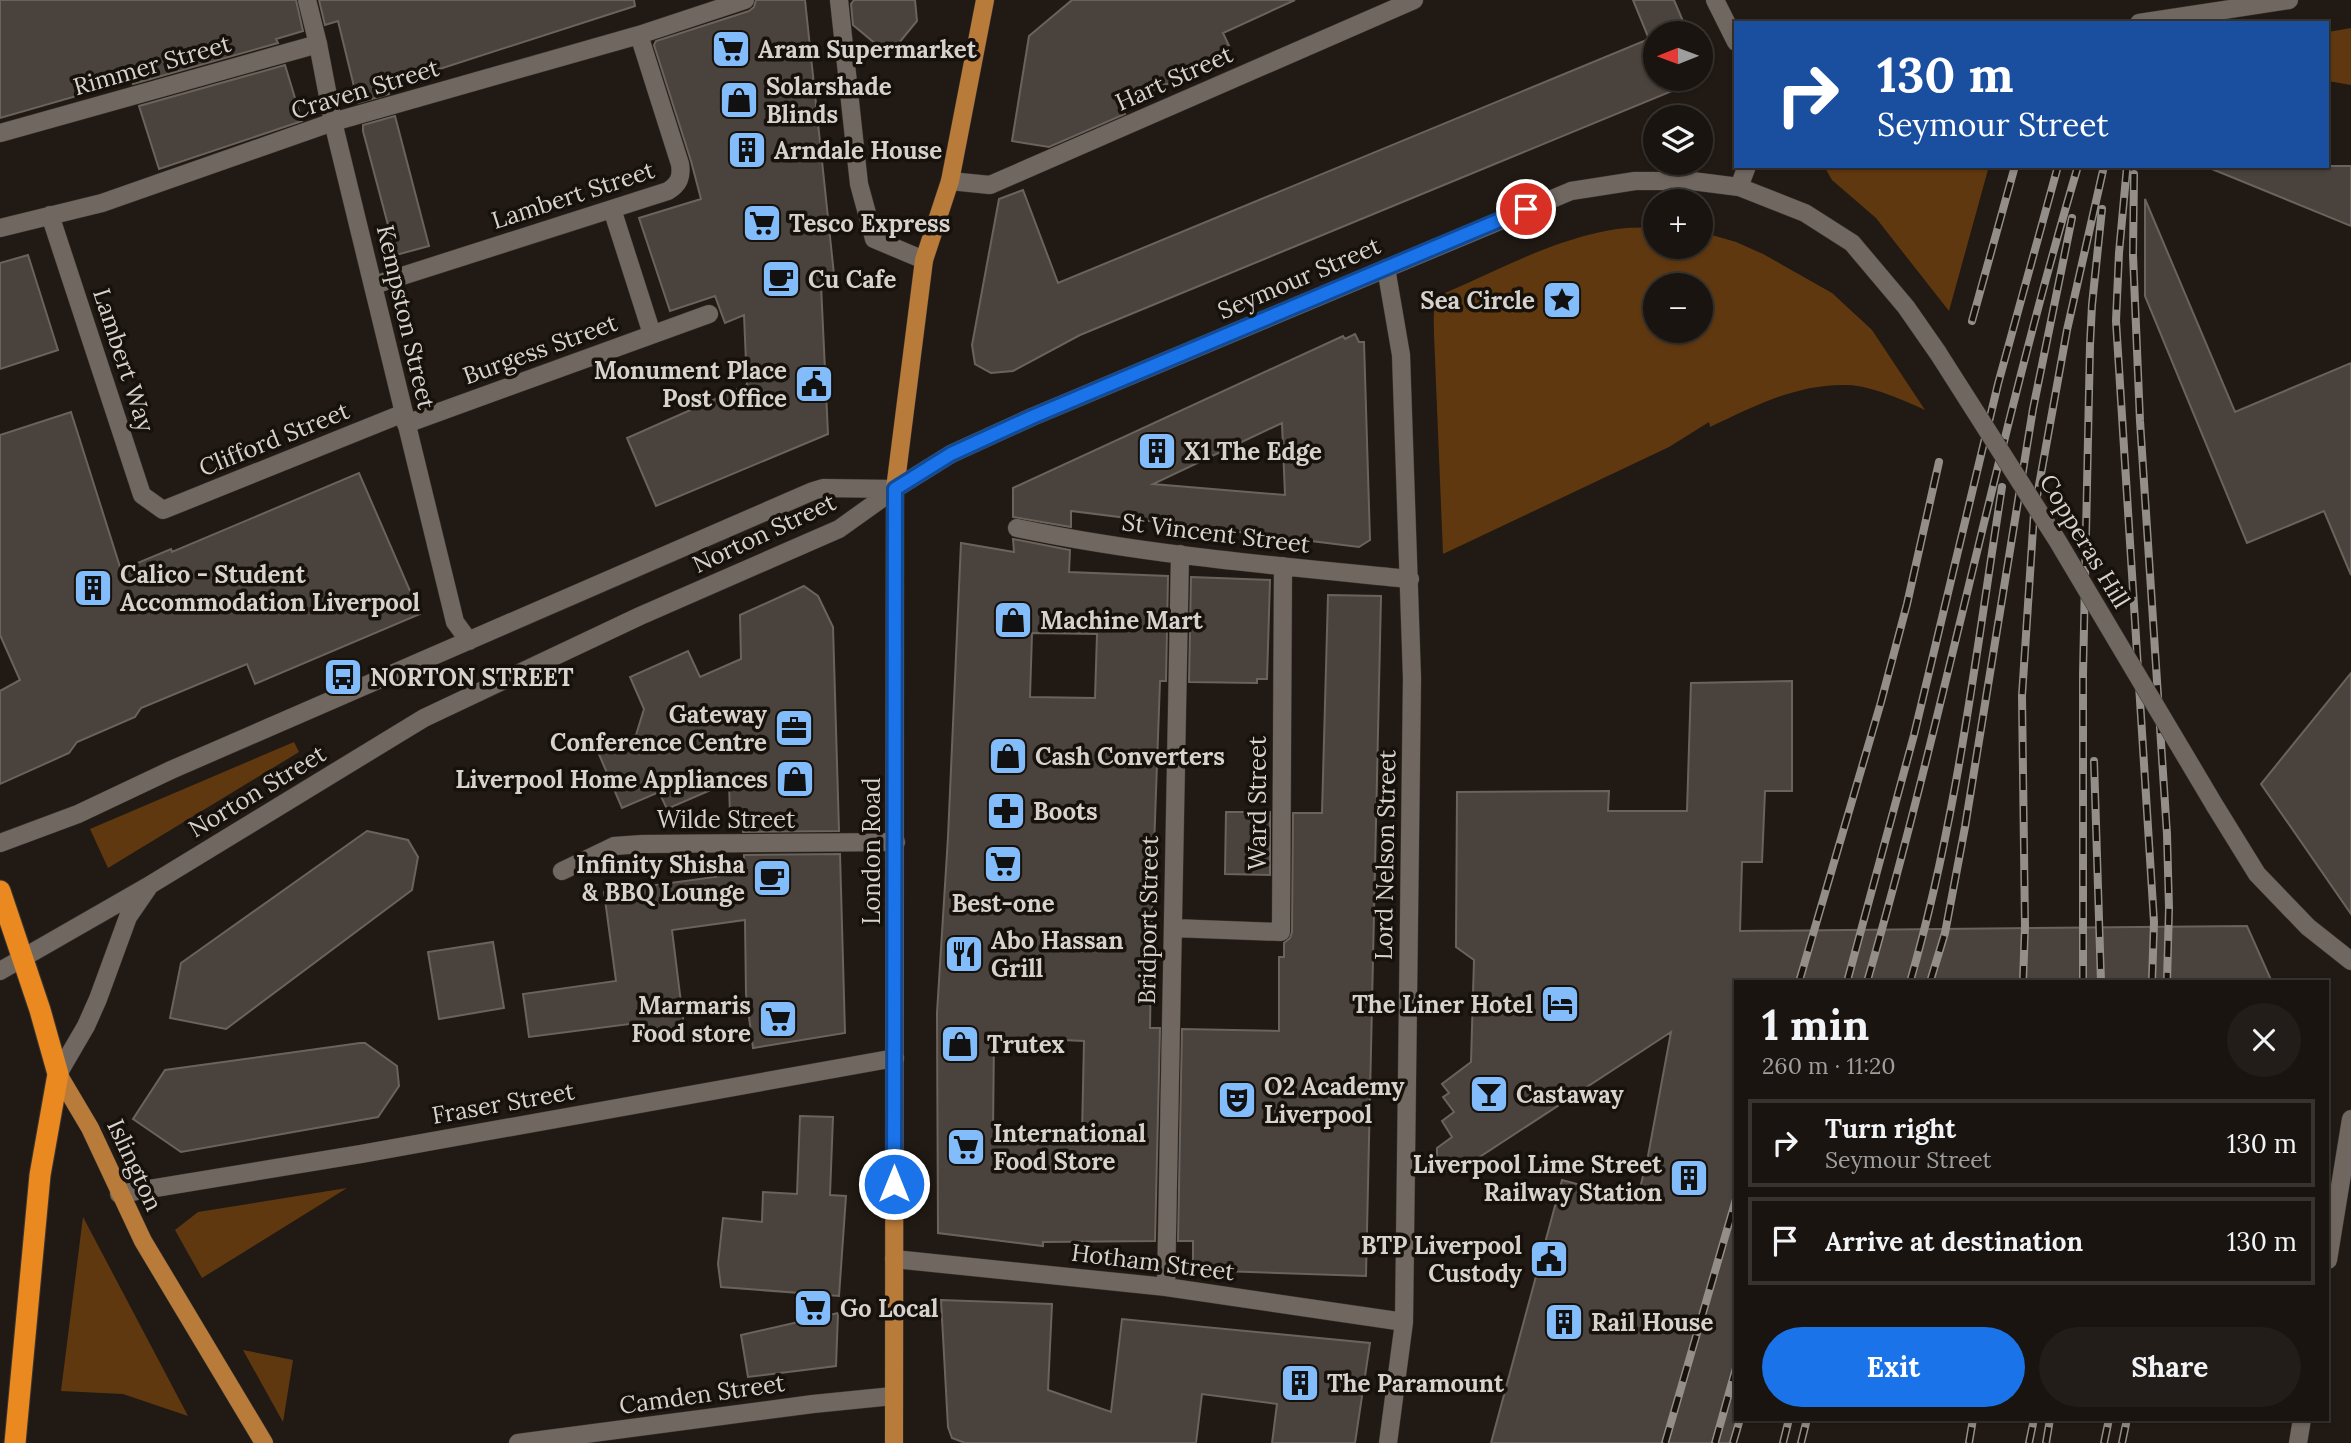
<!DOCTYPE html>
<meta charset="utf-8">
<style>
body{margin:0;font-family:Lora,serif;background:#221d18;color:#f1f3f6;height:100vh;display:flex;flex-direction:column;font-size:26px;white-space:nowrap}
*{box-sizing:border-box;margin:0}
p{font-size:23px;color:#9f9e9e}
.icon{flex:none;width:38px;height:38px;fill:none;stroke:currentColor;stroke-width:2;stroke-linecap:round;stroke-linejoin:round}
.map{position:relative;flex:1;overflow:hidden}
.details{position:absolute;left:1734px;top:980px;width:595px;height:441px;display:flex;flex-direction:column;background:#19140f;border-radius:0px;box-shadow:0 2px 5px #0004,0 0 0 2px #37332f}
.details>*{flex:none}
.banner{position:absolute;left:1734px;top:21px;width:595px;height:147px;border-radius:0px;box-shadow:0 2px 5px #0004,0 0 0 2px #37332f;background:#1a4fa0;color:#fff;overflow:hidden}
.needle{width:46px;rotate:269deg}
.fabs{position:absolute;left:1643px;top:21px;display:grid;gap:14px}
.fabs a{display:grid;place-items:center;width:70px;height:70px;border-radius:50%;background:#19140f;box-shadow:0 2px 5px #0004,0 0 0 2px #37332f;font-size:35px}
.pin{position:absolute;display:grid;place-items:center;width:60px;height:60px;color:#fff;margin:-30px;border:4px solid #fff;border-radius:50%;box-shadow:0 2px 7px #0007}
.me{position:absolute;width:77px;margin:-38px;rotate:0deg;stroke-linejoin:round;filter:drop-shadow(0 0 5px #0008)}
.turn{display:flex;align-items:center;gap:24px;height:147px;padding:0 28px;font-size:32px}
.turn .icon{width:91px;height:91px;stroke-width:2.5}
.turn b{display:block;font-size:49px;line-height:60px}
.round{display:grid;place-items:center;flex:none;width:74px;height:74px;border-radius:37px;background:#221d18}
.headline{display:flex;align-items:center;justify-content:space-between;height:119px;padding:0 28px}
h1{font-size:42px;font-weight:700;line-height:52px}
.action{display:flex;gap:14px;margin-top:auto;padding:14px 28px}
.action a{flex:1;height:80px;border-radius:42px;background:#1a73e8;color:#fff;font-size:28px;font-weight:700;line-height:80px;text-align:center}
.action a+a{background:#221d18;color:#f1f3f6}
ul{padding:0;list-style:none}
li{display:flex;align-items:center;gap:21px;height:88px;margin:0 14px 10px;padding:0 14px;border:4px solid #37332f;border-radius:0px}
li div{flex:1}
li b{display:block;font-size:26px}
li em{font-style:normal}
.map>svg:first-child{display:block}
.green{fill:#603810;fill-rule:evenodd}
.building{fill:#4a423c;stroke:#6b625c;stroke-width:2;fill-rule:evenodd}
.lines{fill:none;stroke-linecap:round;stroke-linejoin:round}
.street-casing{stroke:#3b3633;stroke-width:19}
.secondary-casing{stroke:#3b3633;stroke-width:19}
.primary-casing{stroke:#3b3633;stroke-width:19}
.highway-casing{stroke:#3b3633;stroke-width:23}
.street{stroke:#706760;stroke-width:18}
.secondary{stroke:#706760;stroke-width:18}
.primary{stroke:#b97b39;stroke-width:18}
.highway{stroke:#e9891f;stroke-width:21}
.rail-casing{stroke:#948e8a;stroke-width:8}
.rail{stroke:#17110b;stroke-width:5;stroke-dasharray:16;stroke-linecap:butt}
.secondary-bridge-casing{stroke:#3b3633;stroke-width:19;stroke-linecap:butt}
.secondary-bridge{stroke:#706760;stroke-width:18}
.route-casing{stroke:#114b97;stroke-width:18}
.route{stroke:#1a73e8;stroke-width:12}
.labels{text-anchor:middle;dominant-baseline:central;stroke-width:7;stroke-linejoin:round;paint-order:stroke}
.poi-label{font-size:24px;font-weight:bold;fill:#d7d2ce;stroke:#17110b;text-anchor:start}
.street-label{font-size:24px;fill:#d7d2ce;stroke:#17110b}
</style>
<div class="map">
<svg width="2351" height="1443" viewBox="0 0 2351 1443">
<rect width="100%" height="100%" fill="#211a14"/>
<!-- green -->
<path class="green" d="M2351 28V85L2328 81V32Z
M1824 166H1989L1949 311 1876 218 1832 180Z
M1655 227 1656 247H1701V232L1705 233 1736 242 1763 254 1832 293 1872 330 1925 410C1903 400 1872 386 1848 385 1798 383 1755 406 1710 427L1709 422 1669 447 1443 554 1434 334C1434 318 1431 304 1445 293 1500 269 1557 238 1617 229 1630 227 1643 228 1655 227ZM1701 285V331H1656V285Z
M294 742 299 752 108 868 90 829Z
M347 1188 202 1278 175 1230 198 1212Z
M83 1217 188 1416 123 1394 61 1391Z
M243 1350 293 1360 283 1422Z"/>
<!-- building -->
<path class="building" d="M0 0H296L303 31 276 39 278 43 133 84 132 80 0 118Z
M319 0H634L635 6 387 86 389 94 358 103 338 21 325 25Z
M756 0H805L835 284 821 285 828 434 656 506 627 438 747 385 744 315 725 323 715 296 670 311 639 218 701 199 691 161 654 45 656 41 749 11 754 7Z
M854 0H915L917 21 889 55 853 25 851 4Z
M1072 0H1295L1223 33 1231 50 1193 66 1195 72 1121 104 1125 114 1049 147 1012 141 1029 36Z
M1633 0H1674L1688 33H1656V79H1701V66L1706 77 1080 335 1013 371 991 373 975 364 972 345 999 199 1023 190 1058 283 1649 39Z
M285 65 302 121 159 169 139 106Z
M395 116 429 246 396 255 363 131V125Z
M2207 166H2351V226L2207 167Z
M2145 199 2235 412 2351 363V575L2324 511 2247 543 2145 296Z
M28 255 58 350 0 369V263Z
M1355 334 1359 342H1364L1370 540 1359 547 1071 511V527L1013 517V488L1343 336 1345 339ZM1282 423 1285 495 1153 484Z
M71 412 121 570 171 549 172 552 359 473 420 614 255 684 247 664 141 708 135 717 77 742 69 753 0 784V691L20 680 0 635V435Z
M1013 539 1070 550 1069 572 1168 576 1166 681H1160L1152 903 1150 1028H1160L1155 1241 1043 1242V1246L938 1233 937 1013 948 837 961 543 1014 552ZM1032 633 1097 634 1095 698 1030 697ZM994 1037 1084 1041 1082 1134 993 1132Z
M1191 577 1270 580 1267 679H1257V683L1189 682Z
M804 586 818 596 833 627 839 831 743 832V815H730L729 782 667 809 659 792 622 808 598 752 636 735 644 709 630 677 688 651 700 677 741 659 740 615Z
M1328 595 1381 596 1366 1276 1193 1270V1241H1178L1182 1029 1279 1031V957H1284V943L1290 938 1292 932 1293 813H1322Z
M2351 673V914L2261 784Z
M1792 681V791H1765L1762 862H1742L1740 931 2247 926 2272 982H1736V1443H1491L1562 1180 1637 1200 1648 1156 1671 1032 1452 1175 1437 1166V1148L1452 1137 1442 1121 1454 1112 1443 1097 1449 1093 1442 1084 1471 1062 1474 960 1456 947 1457 792 1609 791 1608 811H1687L1691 683Z
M1226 812H1270V875L1225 874Z
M367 831 408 840 418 857 412 890 226 1029 170 1018 181 963Z
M840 854 845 1033 753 1048 746 994 745 920 672 930 684 1027 639 1033 637 1023 529 1037 523 994 616 981 604 892 744 873V855Z
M493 942 504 1008 439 1019 428 952Z
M360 1043H365L397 1066 399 1086 378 1117 181 1152 133 1119 165 1070Z
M800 1116 833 1117 830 1195 846 1196 839 1296 721 1287 718 1264 723 1218 762 1222 763 1192 797 1194Z
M941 1300 1052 1304 1048 1390 1111 1412 1122 1319 1370 1343 1355 1443H1272L1277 1404 1202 1394 1196 1443H965L952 1438 948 1427Z
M838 1313 836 1366 748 1377 741 1335Z"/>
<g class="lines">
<!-- street casing -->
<g class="street-casing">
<path id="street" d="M839 0 859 184 874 239 924 260
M0 133 318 44
M950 181 990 185 1414 0
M612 209 652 334
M50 215 142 495 163 510 404 413
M0 228 102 203 333 122 639 35 745 0
M1386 268 1401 355 1412 678 1404 1322 1388 1443
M374 285 668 191C679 184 682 177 680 164L639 35
M406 424 709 314
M1017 528C1146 555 1279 566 1410 579
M562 871 614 846 642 844 896 842
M1173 928 1281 932 1283 566
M119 1194 361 1154 895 1058
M894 1259 1166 1287 1404 1322
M1166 1287 1180 554
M518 1443 813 1404 893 1396"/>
</g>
<!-- secondary casing -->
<g class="secondary-casing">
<path id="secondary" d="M307 0 318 44 333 122 455 622 469 641
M1715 0 1736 42
M2139 23 2289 0
M1739 187 1747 166
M2215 806 2257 874 2308 927 2351 961
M0 843 78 814 171 770 813 491 823 488 895 489
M0 971 150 885 424 718 640 616 839 529 895 489 951 454 1032 417 1571 191 1635 181H1692L1739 187 1805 213 1852 243 1906 307 1938 353
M58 1074 86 1026 98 999 128 917 148 888
M2328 1260 2351 1119
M2298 1443 2302 1419"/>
</g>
<!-- primary casing -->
<g class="primary-casing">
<path id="primary" d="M58 1074 90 1128 143 1241 264 1443
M894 1443 895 489 924 260 950 181 985 0"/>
</g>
<!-- highway casing -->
<g class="highway-casing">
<path id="highway" d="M0 891 40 1010 58 1074 40 1175 15 1443"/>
</g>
<!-- street -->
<use href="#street" class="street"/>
<!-- secondary -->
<use href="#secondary" class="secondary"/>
<!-- primary -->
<use href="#primary" class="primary"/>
<!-- highway -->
<use href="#highway" class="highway"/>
<!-- rail casing -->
<g class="rail-casing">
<path id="rail" d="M2127 166 2119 253 2116 321 2154 922 2152 982
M2134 174 2133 255 2140 421 2167 834 2169 908 2167 982
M1972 321 2015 166
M2094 761 2101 982
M1799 982 1881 702 1907 604 1939 462
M1847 982 1914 735 1998 384 2058 166
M1867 982C1945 712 1998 435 2078 166
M1910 982C1957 821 1976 652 2002 487
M1930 982 1945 933 1965 827 2033 409 2072 218
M2023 982 2025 926 2022 696 2034 513 2067 330 2104 166
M2083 982V674L2090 345 2092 305 2102 209
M1665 1443 1736 1199
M1715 1443 1736 1368
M1733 1443 1740 1419
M1783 1443 1789 1419
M1801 1443 1807 1419
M1969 1443 1973 1419
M2029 1443 2034 1419
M2046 1443 2050 1419
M2104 1443 2109 1419
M2122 1443 2127 1419"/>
</g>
<!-- rail -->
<use href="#rail" class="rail"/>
<!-- secondary-bridge casing -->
<g class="secondary-bridge-casing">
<path id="secondary-bridge" d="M1938 353 2057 540 2215 806"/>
</g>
<!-- secondary-bridge -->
<use href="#secondary-bridge" class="secondary-bridge"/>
</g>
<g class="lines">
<!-- route casing -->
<g class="route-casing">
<path id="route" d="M894 1184 895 489 951 454 1032 417 1526 209"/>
</g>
<!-- route -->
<use href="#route" class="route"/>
</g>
<!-- icons -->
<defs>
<g id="supermarket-square" transform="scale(2.0125)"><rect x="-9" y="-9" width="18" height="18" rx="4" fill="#83bcfa" stroke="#17110b"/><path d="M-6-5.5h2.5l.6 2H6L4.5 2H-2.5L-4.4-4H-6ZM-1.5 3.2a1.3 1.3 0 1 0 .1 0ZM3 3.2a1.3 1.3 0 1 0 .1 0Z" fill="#111"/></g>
<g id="shop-square" transform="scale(2.0125)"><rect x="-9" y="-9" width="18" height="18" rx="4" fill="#83bcfa" stroke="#17110b"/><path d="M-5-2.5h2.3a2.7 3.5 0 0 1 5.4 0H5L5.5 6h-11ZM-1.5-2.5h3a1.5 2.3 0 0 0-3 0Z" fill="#111"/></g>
<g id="building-square" transform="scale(2.0125)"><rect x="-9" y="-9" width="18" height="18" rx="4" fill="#83bcfa" stroke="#17110b"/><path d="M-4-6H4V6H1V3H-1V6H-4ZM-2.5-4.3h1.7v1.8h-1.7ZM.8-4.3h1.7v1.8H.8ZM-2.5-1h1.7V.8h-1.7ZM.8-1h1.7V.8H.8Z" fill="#111"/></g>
<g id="cafe-square" transform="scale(2.0125)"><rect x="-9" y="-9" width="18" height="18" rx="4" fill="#83bcfa" stroke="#17110b"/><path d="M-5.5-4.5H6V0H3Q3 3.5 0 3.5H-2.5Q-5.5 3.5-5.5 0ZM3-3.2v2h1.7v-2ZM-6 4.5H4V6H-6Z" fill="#111"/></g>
<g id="sight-square" transform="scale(2.0125)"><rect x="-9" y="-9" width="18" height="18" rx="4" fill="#83bcfa" stroke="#17110b"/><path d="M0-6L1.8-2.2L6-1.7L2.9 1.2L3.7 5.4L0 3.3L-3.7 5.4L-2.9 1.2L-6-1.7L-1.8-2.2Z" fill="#111"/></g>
<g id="civic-square" transform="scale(2.0125)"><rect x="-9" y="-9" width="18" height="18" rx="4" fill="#83bcfa" stroke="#17110b"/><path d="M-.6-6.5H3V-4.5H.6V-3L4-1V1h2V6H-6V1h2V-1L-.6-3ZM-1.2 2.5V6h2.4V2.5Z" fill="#111"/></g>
<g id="bus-square" transform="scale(2.0125)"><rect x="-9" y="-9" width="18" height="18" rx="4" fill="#83bcfa" stroke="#17110b"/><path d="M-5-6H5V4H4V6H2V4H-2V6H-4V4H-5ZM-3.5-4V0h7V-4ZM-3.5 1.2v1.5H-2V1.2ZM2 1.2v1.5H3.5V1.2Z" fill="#111"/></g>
<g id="office-square" transform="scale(2.0125)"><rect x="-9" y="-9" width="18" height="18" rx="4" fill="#83bcfa" stroke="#17110b"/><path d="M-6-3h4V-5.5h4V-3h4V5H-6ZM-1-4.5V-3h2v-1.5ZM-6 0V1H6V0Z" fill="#111"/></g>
<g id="pharmacy-square" transform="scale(2.0125)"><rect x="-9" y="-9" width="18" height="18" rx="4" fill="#83bcfa" stroke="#17110b"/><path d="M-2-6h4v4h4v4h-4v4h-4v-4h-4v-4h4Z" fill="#111"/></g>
<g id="restaurant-square" transform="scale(2.0125)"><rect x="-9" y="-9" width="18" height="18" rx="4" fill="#83bcfa" stroke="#17110b"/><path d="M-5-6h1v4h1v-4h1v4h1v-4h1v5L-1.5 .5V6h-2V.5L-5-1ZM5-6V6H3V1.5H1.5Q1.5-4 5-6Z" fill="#111"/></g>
<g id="hotel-square" transform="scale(2.0125)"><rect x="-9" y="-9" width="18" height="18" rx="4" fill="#83bcfa" stroke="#17110b"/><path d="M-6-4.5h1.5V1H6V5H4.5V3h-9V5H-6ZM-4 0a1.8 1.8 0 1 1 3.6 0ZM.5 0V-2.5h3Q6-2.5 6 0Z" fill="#111"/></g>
<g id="bar-square" transform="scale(2.0125)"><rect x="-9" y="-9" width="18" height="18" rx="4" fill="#83bcfa" stroke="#17110b"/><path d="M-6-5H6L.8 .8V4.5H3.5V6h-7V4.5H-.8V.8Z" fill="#111"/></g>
<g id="theatre-square" transform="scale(2.0125)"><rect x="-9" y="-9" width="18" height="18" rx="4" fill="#83bcfa" stroke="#17110b"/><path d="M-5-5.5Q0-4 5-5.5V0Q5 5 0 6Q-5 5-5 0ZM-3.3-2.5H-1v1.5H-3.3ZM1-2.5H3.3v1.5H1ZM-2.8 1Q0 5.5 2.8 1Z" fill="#111"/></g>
</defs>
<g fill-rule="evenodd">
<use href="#supermarket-square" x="731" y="49"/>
<use href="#shop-square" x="739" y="100"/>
<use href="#building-square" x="747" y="150"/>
<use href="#supermarket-square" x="762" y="223"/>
<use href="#cafe-square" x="781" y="279"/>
<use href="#sight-square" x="1562" y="300"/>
<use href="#civic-square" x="814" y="384"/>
<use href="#building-square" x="1157" y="451"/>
<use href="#building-square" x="93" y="588"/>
<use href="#shop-square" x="1013" y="620"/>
<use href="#bus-square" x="343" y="677"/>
<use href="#office-square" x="794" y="728"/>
<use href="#shop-square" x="1008" y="756"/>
<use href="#shop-square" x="795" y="779"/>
<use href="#pharmacy-square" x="1006" y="811"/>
<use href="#supermarket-square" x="1003" y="864"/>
<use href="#cafe-square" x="772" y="878"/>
<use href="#restaurant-square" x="964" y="954"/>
<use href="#hotel-square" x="1560" y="1004"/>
<use href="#supermarket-square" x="778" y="1019"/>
<use href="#shop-square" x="960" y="1044"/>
<use href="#bar-square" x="1489" y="1094"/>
<use href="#theatre-square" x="1237" y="1100"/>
<use href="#supermarket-square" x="966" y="1147"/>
<use href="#building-square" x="1689" y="1178"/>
<use href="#civic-square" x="1549" y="1259"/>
<use href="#supermarket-square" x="813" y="1308"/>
<use href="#building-square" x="1564" y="1322"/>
<use href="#building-square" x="1300" y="1383"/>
</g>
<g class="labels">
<!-- poi labels -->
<g class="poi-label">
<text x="758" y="49">Aram Supermarket</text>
<text x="766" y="86">Solarshade<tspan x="766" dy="28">Blinds</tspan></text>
<text x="774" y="150">Arndale House</text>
<text x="789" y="223">Tesco Express</text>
<text x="808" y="279">Cu Cafe</text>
<text x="1535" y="300" text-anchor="end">Sea Circle</text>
<text x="787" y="370" text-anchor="end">Monument Place<tspan x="787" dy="28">Post Office</tspan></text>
<text x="1184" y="451">X1 The Edge</text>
<text x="120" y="574">Calico - Student<tspan x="120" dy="28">Accommodation Liverpool</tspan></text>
<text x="1040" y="620">Machine Mart</text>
<text x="370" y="677">NORTON STREET</text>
<text x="767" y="714" text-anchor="end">Gateway<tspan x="767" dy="28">Conference Centre</tspan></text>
<text x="1035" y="756">Cash Converters</text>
<text x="768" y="779" text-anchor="end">Liverpool Home Appliances</text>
<text x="1033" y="811">Boots</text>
<text x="745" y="864" text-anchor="end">Infinity Shisha<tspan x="745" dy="28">&amp; BBQ Lounge</tspan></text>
<text x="1003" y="903" text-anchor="middle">Best-one</text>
<text x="991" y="940">Abo Hassan<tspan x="991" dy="28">Grill</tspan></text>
<text x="1533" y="1004" text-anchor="end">The Liner Hotel</text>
<text x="751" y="1005" text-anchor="end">Marmaris<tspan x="751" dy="28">Food store</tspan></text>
<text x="987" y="1044">Trutex</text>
<text x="1264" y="1086">O2 Academy<tspan x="1264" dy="28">Liverpool</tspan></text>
<text x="1516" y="1094">Castaway</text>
<text x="993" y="1133">International<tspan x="993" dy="28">Food Store</tspan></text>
<text x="1662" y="1164" text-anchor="end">Liverpool Lime Street<tspan x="1662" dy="28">Railway Station</tspan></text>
<text x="1522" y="1245" text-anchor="end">BTP Liverpool<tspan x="1522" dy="28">Custody</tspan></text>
<text x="840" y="1308">Go Local</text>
<text x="1591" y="1322">Rail House</text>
<text x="1327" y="1383">The Paramount</text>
</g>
<!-- street labels -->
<g class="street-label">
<text transform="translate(152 65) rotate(-16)">Rimmer Street</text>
<text transform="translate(1174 78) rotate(-24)">Hart Street</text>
<text transform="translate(365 89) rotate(-17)">Craven Street</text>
<text transform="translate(573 195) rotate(-18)">Lambert Street</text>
<text transform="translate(1299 278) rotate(-23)">Seymour Street</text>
<text transform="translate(406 317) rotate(77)">Kempston Street</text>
<text transform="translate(540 349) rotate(-20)">Burgess Street</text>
<text transform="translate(124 360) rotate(72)">Lambert Way</text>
<text transform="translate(274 439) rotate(-22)">Clifford Street</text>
<text transform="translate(764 533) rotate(-25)">Norton Street</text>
<text transform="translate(1216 533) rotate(7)">St Vincent Street</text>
<text transform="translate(2085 541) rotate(59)">Copperas Hill</text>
<text transform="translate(257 791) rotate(-31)">Norton Street</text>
<text transform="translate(1257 803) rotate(-90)">Ward Street</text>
<text x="726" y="819">Wilde Street</text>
<text transform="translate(871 851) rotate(-90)">London Road</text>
<text transform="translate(1385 855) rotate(-89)">Lord Nelson Street</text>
<text transform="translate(1148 920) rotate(-89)">Bridport Street</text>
<text transform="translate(503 1103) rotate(-10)">Fraser Street</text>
<text transform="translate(135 1165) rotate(65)">Islington</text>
<text transform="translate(1153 1262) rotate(7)">Hotham Street</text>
<text transform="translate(702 1394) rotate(-8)">Camden Street</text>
</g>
</g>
</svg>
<div class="fabs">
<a><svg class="needle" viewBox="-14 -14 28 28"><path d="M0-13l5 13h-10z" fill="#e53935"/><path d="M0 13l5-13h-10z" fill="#9f9e9e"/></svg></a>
<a><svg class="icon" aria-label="layers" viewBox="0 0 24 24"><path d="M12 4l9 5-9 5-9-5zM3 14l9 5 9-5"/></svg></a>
<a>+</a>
<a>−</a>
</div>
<div class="pin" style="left:1526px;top:209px;background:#d93025"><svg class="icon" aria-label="arrive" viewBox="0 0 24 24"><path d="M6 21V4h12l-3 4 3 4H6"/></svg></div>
<svg class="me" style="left:894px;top:1184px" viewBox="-20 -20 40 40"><circle r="17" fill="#1a73e8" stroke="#fff" stroke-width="3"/><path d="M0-11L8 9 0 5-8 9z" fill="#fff"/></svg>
<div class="banner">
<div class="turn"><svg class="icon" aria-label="right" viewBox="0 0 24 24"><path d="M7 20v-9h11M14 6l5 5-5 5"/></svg><div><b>130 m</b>Seymour Street</div></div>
</div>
<section class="details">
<div class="headline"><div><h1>1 min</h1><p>260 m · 11:20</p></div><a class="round"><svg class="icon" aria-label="close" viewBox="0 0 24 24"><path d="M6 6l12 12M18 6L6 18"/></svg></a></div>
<ul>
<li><svg class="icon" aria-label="right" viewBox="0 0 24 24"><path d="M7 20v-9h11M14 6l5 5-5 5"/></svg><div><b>Turn right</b><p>Seymour Street</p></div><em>130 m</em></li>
<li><svg class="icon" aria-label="arrive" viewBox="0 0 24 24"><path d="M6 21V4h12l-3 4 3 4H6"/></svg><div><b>Arrive at destination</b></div><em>130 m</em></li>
</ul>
<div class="action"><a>Exit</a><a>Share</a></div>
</section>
</div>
